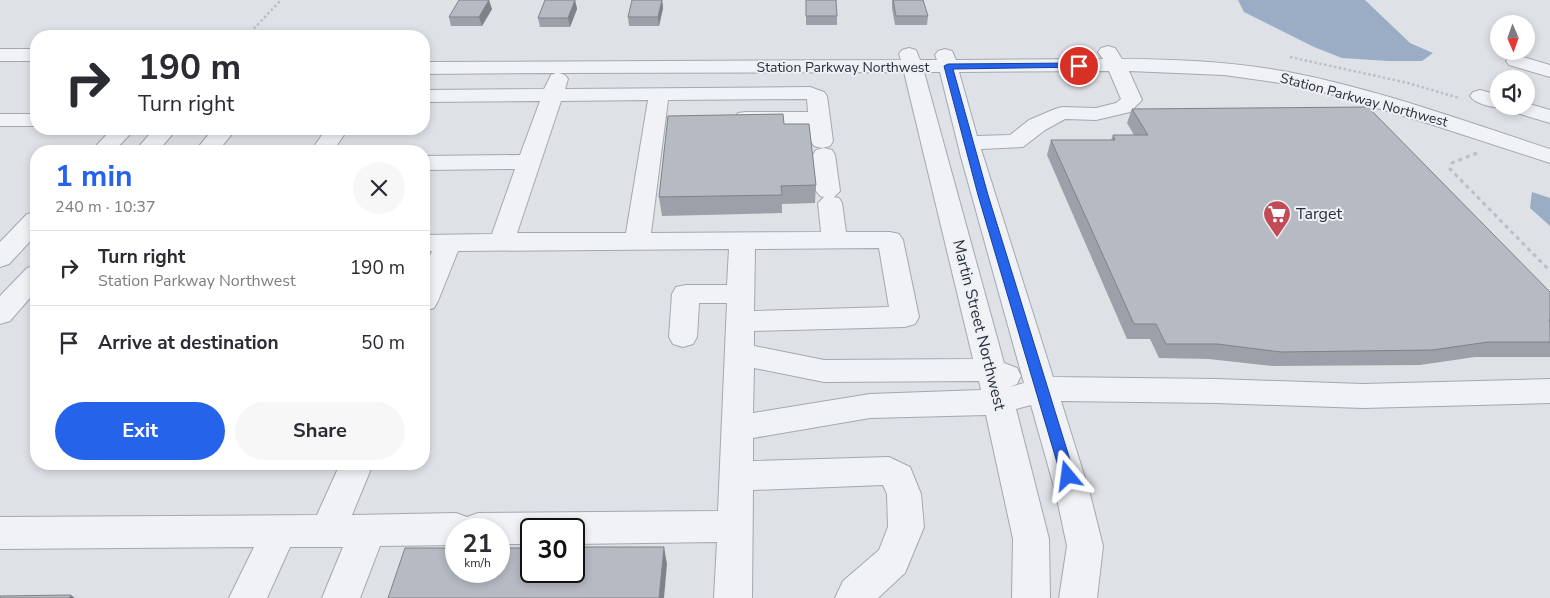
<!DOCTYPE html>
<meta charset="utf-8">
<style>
body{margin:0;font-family:"Nunito Sans",sans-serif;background:#f7f7f7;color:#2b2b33;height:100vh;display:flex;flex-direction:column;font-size:19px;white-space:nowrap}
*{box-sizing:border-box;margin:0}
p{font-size:16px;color:#7c7c81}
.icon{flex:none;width:28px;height:28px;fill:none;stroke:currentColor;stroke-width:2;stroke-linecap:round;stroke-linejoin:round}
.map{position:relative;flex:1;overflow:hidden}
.panel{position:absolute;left:30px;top:145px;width:400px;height:325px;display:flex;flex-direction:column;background:#fff;border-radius:20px;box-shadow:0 2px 8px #0003}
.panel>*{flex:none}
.hud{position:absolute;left:30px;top:30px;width:400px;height:105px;border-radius:20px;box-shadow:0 2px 8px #0003;background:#fff;color:#2b2b33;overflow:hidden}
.needle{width:32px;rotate:178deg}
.tools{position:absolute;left:1490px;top:15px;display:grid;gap:10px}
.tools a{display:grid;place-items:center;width:45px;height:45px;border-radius:50%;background:#fff;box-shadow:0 2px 8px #0003;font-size:25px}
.speed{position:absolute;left:445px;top:518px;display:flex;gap:10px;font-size:25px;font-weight:700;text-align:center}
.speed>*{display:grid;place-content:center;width:65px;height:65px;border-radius:50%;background:#fff;box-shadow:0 2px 8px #0003;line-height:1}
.speed small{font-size:12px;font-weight:400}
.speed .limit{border:2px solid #111;border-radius:8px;background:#fff;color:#111}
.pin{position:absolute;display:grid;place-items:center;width:42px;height:42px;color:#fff;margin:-21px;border:2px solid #fff;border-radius:50%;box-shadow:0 1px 5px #0007}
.me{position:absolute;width:55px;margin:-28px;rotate:344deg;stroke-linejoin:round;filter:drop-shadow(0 0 4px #0008)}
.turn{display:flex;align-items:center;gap:18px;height:105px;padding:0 25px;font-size:22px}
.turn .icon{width:65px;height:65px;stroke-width:2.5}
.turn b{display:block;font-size:35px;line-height:42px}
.round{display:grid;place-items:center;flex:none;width:52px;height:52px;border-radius:26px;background:#f7f7f7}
.head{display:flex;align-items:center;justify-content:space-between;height:85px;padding:0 25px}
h1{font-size:30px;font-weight:700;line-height:38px;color:#2563eb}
.action{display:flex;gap:10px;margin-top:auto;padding:10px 25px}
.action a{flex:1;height:58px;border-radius:30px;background:#2563eb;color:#fff;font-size:20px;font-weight:700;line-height:58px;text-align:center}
.action a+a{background:#f7f7f7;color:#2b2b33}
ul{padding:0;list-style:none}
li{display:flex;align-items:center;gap:15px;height:75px;padding:0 25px;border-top:1px solid #e1e1e2}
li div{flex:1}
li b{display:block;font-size:19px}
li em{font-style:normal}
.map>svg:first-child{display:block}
.water{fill:#9badc4}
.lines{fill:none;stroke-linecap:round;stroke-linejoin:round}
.minor-casing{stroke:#a4a8b0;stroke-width:2}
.path-far1{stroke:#bcbfc5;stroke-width:2.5;stroke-dasharray:2.5 2.5;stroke-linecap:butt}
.path{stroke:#bcbfc5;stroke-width:3;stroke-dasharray:4 4;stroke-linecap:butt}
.minor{fill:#f0f2f5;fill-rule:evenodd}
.wall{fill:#9da0a8}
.shaded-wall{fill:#7f8288}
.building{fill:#b6bac3;stroke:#7f8288}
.route{fill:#2563eb;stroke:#184099}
.labels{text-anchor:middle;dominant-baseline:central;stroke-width:4;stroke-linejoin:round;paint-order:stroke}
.far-street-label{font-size:14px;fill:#282e3c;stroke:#edf0f4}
.poi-label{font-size:16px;fill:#282e3c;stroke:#edf0f4;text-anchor:start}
.street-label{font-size:16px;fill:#282e3c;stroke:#edf0f4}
</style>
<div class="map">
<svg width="1550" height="598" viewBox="0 0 1550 598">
<rect width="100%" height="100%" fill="#dee1e6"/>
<!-- water -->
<path class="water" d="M1238 0H1365L1410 43 1433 53 1422 61H1388L1342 58 1314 47 1244 12Z
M1532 192 1550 198V226L1530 208Z"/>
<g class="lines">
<!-- minor casing -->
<g class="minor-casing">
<path id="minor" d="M1108 46 1115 48 1122 59C1178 59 1234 62 1288 72 1377 89 1464 121 1550 149V163L1430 124 1327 93 1288 84 1224 75 1129 71 1142 100 1130 112 1096 120 1065 119 1045 130 1023 147 981 149 1053 377 1216 379 1363 384 1550 379V403L1363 408 1216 403 1061 401 1090 494 1103 546 1097 598H1059L1067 546 1056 494 1031 405 1016 409 1049 539 1050 598H1012L1013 539 986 415 870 418 753 438V461L889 457 910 467 921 494 924 527 905 573 878 598H835L843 581 879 550 888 527 887 494 883 485 753 490 752 598H714L717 542 574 544V529H531V544H499V529H456V545L380 546 360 598H322L343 547H290L267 598H229L254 547 0 549V517L317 515 340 464H373L352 515 456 513 467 517 478 513 718 511 727 303H699L697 337 693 344 683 347 673 344 669 337 672 294 676 287 686 285H727L729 249 458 251 438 301 434 308 424 311V270L432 251H424V235L492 234 515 169 424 170V156L520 155 540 101 424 102V90L544 89 551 75 556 73 424 74V62L901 60 899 54 902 50 909 48 916 50 920 60H937L935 55 938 51 945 49 952 51 956 60 1103 59 1098 52 1101 48ZM1109 71 1121 99 1116 103 1096 108 1062 107 1055 109 1029 120 1010 135 977 136 959 72ZM904 72 973 359 824 360 754 346V331L905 327 915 324 919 317 903 240 899 234 890 232H846L842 203 839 198 834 197 840 191 835 155 832 150 824 148 816 150 813 155 816 191 820 196 824 197 818 203 821 232 651 233 668 100 807 99 808 112H746L738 113 735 118 738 123 746 124H809L811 141 814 146 822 148 830 146 833 141 827 96 824 92 810 87 565 89 568 79 565 75 559 73ZM924 72H940L961 157 1024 383 1010 387 1017 384 1021 376 1017 368 1004 363ZM648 100 626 233H517L561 101ZM879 248 889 307 754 311 755 249ZM754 368 824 382 979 381 981 390 870 394 753 413Z
M0 49H36V61H0Z
M1516 55 1550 65V77L1509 65 1506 61 1509 57Z
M1480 90 1499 95V106H1526V103L1550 110V123L1507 110 1504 107C1495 109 1475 104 1470 96L1473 92Z
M0 114H36V126H0Z
M112 129H135L114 151H91Z
M154 129H177L158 151H135Z
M213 129H236L218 151H195Z
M326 129H348L333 151H311Z
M36 212V235L9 264 0 267V242L27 214Z
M36 265V291L10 321 0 324V296L27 268Z"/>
</g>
<!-- path-far1 -->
<path class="path-far1" d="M247 36 281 0
M1290 57 1408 83 1459 98"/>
<!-- path -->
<path class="path" d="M1477 153 1452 163 1450 169 1550 271"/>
<!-- minor -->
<use href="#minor" class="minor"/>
</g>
<!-- wall -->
<path class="wall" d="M575 0 577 9 570 27H540L538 18Z
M662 0 663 8 659 26H629L628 17Z
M806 0 837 16V25H806Z
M892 0 928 16 927 25H895L892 8Z
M492 9 482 26H451L449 17Z
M1132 109 1550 292V357H1475L1420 365 1272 366 1209 359 1159 358 1150 339H1127L1047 155 1051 140H1111L1113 135H1134L1127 123Z
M784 124 816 185 815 203 782 204V213L662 216 659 197Z"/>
<!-- shaded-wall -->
<path class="shaded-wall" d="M489 0 492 9 482 26 479 17Z
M575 0 577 9 570 27 568 18Z
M662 0 663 8 659 26 658 17Z
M664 547 667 564 664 598H659Z
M71 595 75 598H69Z"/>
<!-- building -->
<path class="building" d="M459 0H489L479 17H449Z
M545 0H575L568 18H538Z
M632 0H662L658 17H628Z
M806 0H836L837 16H806Z
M893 0H923L928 16H896Z
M1368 107 1550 292V320H1549L1550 322V342H1488L1432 350 1281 352 1217 344H1166L1156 324H1134L1051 140H1115L1113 135H1148L1132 109Z
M783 114 784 124H809L816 185 781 186 782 195 659 197 668 116Z
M574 547H664L659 598H388L405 548H456V571H499V548H531V571H574Z
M71 595 69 598H0V596Z"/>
<!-- route -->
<path class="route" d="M1079 63 1083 66 1082 67 953 69 988 195 1075 476 1073 480 1068 482 1063 480 1061 476 978 195 944 66 948 64Z"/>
<!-- icons -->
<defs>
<g id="supermarket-pin" transform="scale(1.4375)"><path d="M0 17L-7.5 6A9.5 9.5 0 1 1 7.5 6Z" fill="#c34b57" stroke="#edf0f4"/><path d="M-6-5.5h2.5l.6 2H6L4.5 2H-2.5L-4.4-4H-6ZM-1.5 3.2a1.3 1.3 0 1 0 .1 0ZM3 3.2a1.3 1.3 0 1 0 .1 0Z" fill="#fff"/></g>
</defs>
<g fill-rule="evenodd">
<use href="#supermarket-pin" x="1277" y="214"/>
</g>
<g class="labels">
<!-- far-street labels -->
<g class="far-street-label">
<text x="843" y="67">Station Parkway Northwest</text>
<text transform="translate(1364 100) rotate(15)">Station Parkway Northwest</text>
</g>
<!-- poi labels -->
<g class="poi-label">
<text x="1296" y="214">Target</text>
</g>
<!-- street labels -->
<g class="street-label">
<text transform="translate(979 325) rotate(76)">Martin Street Northwest</text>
</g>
</g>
</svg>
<div class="tools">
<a><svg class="needle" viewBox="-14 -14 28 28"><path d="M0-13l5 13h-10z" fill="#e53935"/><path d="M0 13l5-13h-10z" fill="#7c7c81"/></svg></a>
<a><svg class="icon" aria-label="sound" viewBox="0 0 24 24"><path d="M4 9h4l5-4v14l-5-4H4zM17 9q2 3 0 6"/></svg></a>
</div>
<div class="speed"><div>21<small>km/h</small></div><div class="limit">30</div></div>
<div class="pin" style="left:1079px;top:66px;background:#d93025"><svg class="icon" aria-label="arrive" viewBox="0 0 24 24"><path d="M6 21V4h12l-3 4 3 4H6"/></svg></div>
<svg class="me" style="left:1068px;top:476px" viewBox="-20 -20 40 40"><path d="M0-17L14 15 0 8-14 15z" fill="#2563eb" stroke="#fff" stroke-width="4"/></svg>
<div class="hud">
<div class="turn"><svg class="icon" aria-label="right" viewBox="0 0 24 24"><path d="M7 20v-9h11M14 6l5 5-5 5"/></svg><div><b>190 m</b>Turn right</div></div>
</div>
<section class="panel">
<div class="head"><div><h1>1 min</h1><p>240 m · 10:37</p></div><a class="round"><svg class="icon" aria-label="close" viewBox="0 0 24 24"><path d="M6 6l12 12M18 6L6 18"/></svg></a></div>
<ul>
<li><svg class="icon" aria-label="right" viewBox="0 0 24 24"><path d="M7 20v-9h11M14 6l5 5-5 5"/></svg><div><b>Turn right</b><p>Station Parkway Northwest</p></div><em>190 m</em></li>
<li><svg class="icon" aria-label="arrive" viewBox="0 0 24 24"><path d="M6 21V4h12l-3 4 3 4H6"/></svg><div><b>Arrive at destination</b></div><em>50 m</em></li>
</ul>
<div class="action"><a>Exit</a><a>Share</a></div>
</section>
</div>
